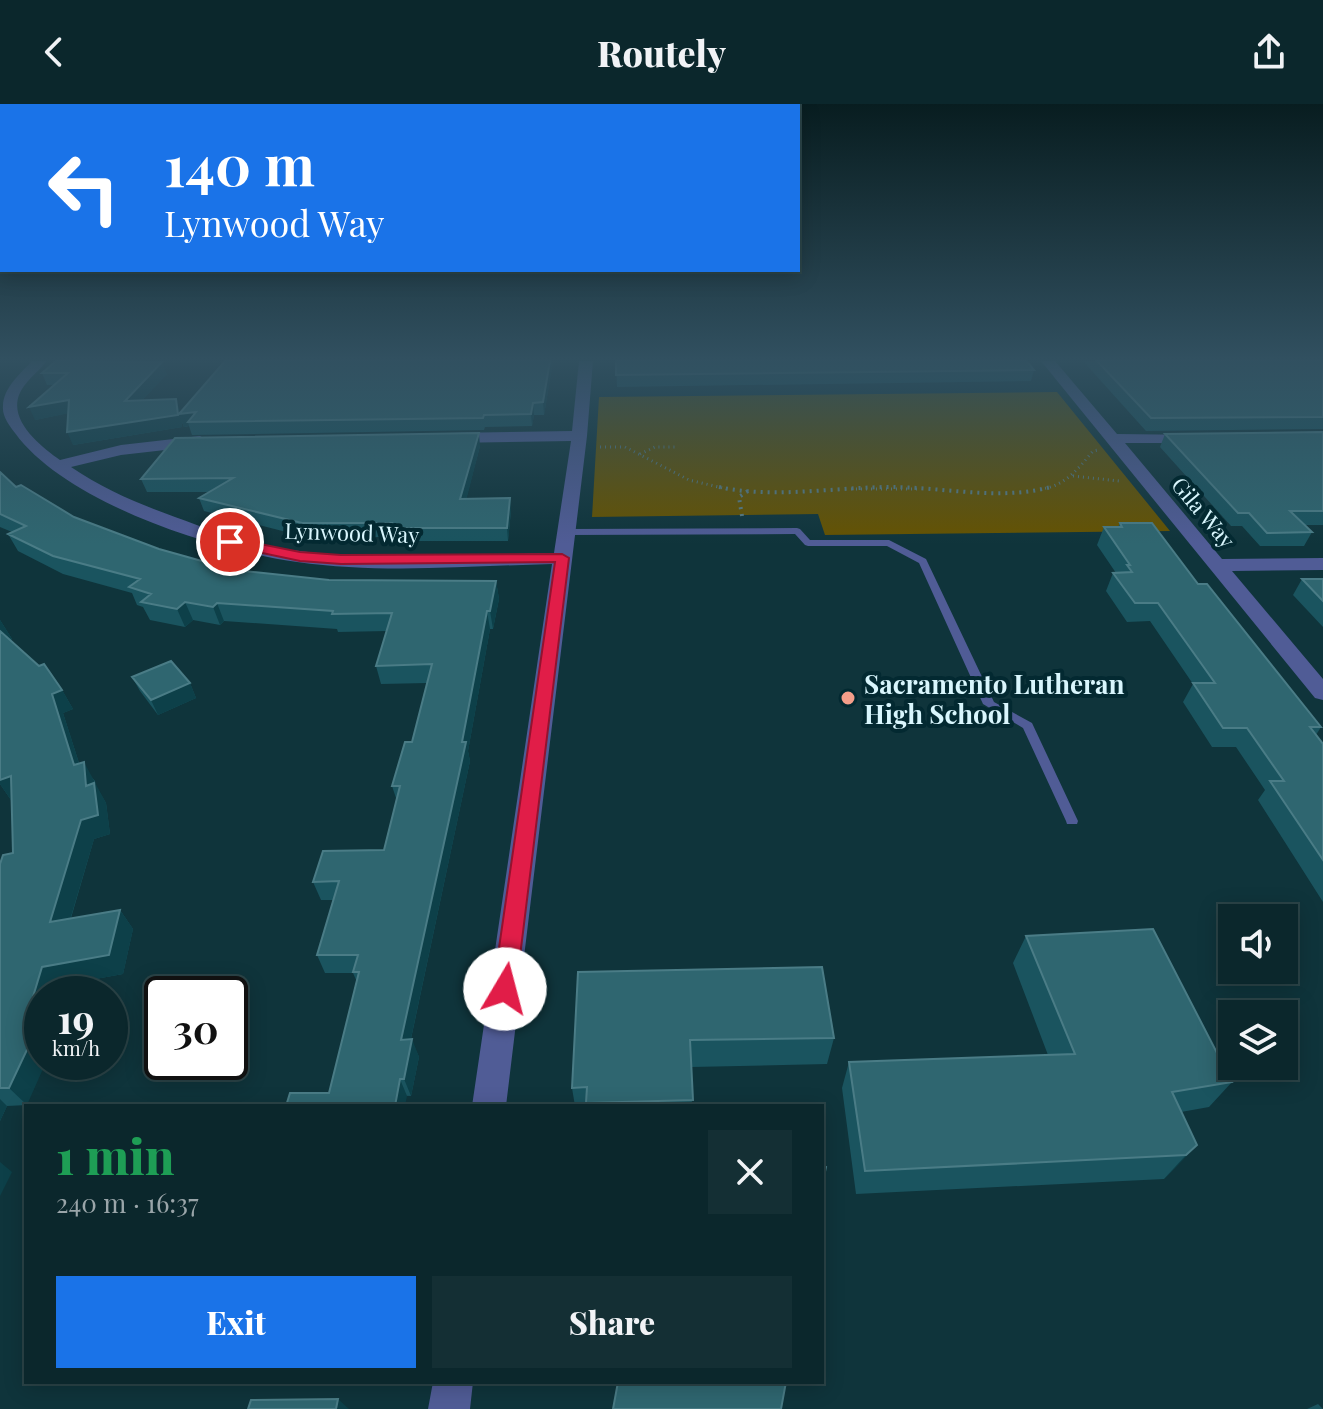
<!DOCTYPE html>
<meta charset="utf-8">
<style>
body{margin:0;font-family:"Playfair Display",serif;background:#142f34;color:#f1f3f6;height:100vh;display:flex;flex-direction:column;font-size:30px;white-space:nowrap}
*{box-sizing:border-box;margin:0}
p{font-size:26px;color:#9aa5a9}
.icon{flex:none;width:44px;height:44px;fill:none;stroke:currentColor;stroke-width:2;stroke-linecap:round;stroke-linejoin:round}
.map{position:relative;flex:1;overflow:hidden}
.sheet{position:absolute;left:24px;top:1000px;width:800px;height:280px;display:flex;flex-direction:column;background:#0b272c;border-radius:0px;box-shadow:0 4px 20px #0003,0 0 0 2px #2b4448}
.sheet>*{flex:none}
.hud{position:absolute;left:0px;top:0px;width:800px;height:168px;box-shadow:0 4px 20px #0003,0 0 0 2px #2b4448;background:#1a73e8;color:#fff;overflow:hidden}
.tools{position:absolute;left:1218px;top:800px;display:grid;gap:16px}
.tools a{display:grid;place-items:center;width:80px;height:80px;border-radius:0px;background:#0b272c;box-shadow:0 4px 20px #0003,0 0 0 2px #2b4448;font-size:40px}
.speed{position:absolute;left:24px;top:872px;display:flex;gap:16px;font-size:40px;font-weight:700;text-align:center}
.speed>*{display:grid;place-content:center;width:104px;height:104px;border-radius:50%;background:#0b272c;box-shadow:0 4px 20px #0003,0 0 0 2px #2b4448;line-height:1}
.speed small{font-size:20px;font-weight:400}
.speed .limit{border:4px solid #111;border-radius:12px;background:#fff;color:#111}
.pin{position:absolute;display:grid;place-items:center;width:68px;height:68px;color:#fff;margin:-34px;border:4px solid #fff;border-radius:50%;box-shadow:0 2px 8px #0007}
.me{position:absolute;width:88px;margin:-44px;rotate:8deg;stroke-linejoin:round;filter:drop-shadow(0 0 6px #0008)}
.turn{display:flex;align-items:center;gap:28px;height:168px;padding:0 32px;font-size:36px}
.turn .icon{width:104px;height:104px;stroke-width:2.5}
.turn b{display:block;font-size:56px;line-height:68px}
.round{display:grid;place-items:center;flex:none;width:84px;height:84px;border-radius:0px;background:#142f34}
.overview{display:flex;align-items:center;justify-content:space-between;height:136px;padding:0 32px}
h1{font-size:48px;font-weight:800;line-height:60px;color:#1e9e55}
.primary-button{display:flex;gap:16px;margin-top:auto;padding:16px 32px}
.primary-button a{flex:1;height:92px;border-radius:0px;background:#1a73e8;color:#fff;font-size:32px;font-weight:800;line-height:92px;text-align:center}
.primary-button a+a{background:#142f34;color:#f1f3f6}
header{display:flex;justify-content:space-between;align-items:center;height:104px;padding:0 32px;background:#0b272c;font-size:36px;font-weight:800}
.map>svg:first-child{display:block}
.green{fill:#665300}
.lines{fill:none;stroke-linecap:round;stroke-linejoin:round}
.path-far1{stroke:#5a7c83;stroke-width:3;stroke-dasharray:1 4;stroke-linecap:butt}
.path{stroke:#5a7c83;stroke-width:4;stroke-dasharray:2 5;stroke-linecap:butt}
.lane{fill:#505c96;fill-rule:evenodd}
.street{fill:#505c96;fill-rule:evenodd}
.wall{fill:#1a545f}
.shaded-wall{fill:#0d4049}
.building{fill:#2f6670;stroke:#4a7c86;stroke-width:2}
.route{fill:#e11d48;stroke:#92132f;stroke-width:2}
.poi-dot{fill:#f49e8a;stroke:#032931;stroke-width:3}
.labels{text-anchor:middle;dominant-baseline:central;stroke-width:8;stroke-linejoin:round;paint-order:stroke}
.far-street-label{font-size:22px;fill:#d9f6fd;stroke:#032931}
.poi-label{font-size:26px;font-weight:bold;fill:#d9f6fd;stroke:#032931;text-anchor:start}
</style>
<header><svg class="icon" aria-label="back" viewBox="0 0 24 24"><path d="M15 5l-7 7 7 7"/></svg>Routely<svg class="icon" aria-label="share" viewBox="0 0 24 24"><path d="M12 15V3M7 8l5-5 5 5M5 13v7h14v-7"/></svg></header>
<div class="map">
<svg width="1323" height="1305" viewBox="0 0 1323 1305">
<rect width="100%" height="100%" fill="#0f343b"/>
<!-- green -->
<path class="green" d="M1057 288 1170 427 825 431 818 410 592 413 599 293Z"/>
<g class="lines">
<!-- path-far1 -->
<path class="path-far1" d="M600 343H625L689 376 727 385
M640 350 655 343H677
M1073 372 1119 377
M851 385H917
M1040 385C1064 383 1078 365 1093 347L1098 346"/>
<!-- path -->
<path class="path" d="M719 383C774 395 835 383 891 383 943 383 999 397 1051 383
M742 412 739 393 751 385"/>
<!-- lane -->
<path class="lane" d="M797 424 800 425 810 436H889L926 455 994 598 1032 619 1078 717 1077 720H1067L1066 717 1023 624 983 600 919 459 887 442H808L805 441 795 430 566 431 562 428 566 425Z"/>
<!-- street -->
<path class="street" d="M32 257H47C38 268 24 278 19 291 9 318 42 343 60 356L121 341 200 332 208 337 200 342 121 351 71 363C103 385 139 400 175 413 203 423 232 435 262 441 358 460 457 451 554 449L571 337 449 339 441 334 449 329 572 327 579 257H593L587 332 506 1002H472L552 460C468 462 381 470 297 458 213 446 66 399 15 329 9 321 2 312 3 302 3 284 21 269 32 257Z
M1041 257H1055L1117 330 1202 331 1205 334 1197 339H1125L1222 455 1323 454V466L1232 467 1323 575V596L1315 594Z
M433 1278H473L470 1305H428Z"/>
</g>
<!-- wall -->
<path class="wall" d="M553 257 544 311H534L532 322 485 323 484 326 192 331 189 322 184 323 182 318V323L73 341 68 309 35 316 54 281H47L42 269 143 258 167 270 142 296 181 309Z
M616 257 1034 266 1031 277 617 283Z
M1083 257H1323V325L1146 327Z
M1323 328V421H1304L1312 428 1304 442H1260L1242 422H1231L1160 343 1165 330Z
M480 342 466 395 511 407 508 437H393L392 433H306L204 407 199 394 209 388H147L141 375Z
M0 368 16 383 74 413 159 445 234 466 329 476 496 477 499 495 493 525H490L468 647 470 657 411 935 419 953 411 992 329 989 357 878 353 869H325L317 851 333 796H321L313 778 384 746 397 697 392 682 412 638 427 579 381 580 376 562 387 527 338 528 337 525 224 517 220 521 193 516 185 523 150 516 143 503 137 501 132 489 63 470 18 447 8 430 12 428 0 423Z
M1120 419 1198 480 1321 623 1316 631 1323 640V798L1258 696 1265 686 1236 643H1212L1183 598 1193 580 1150 517 1127 518 1106 487 1113 469H1116L1097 441 1104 423H1118Z
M1302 475H1323V523L1293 491Z
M0 516 12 535 10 536 62 586 73 605 63 609 79 659 95 677 96 682 106 699 110 730 94 735 71 814 120 806 133 825 123 870 57 882 42 890 27 1001 7 1002 0 1017V760L13 749 11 696 0 680Z
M132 573 190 579 196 594 158 611 140 587Z
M1026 832 1232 978 1209 1003 1181 1008 1197 1041 1164 1075 856 1090 842 984 849 958 1048 951 1013 859Z
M578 868 834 934 827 960 691 963 692 1002H575L572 984Z
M1318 1300 1323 1305H1307Z"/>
<!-- shaded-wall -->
<path class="shaded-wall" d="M550 257H553L544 311 543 298Z
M162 258 167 270 130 309 125 297Z
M176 295 181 310 196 308 188 318 189 322 184 323 182 318V323L73 341 67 328Z
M69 296 75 308 35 316 29 303Z
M533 299 534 311 532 322 531 310Z
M479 329 480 342 463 409 460 395Z
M510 394 511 407 508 437 507 424Z
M496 477 499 495 493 525 490 507Z
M185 498 193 516 185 523 177 505Z
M217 499 224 517 220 521 213 503Z
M487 507 490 525 468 647 470 657 407 953 401 936 462 638Z
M0 516 12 535 4 539 0 533Z
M190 579 196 594 158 611 151 596Z
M62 586 73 605 63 609 85 678 84 658 106 699 110 730 94 735 64 836 50 818 74 661 52 590Z
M11 672V696L0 680V676Z
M120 806 133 825 123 870 57 882 55 890H42V958H46L27 1001 9 984 26 916 42 863Z
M412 935 419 953 411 992 404 975Z
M400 975 407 992 405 1002H395Z
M0 995 7 1002 0 1017Z
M1197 1041 1174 1065 1164 1075 1186 1051Z
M0 1058 12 1068 0 1092Z
M338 1295 349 1305H336Z"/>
<!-- building -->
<path class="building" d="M56 257 162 258 125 297 176 295 178 311 67 328 69 296 29 303 68 269H42Z
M225 257H550L543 298 533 299 531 310 484 311 483 314 188 318 196 308 179 310Z
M616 257H1027L1034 266 616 271Z
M1097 257H1323V313L1151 314Z
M1323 328V407H1290L1312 428 1267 429 1249 409H1238L1165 330Z
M479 329 460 395 510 394 507 424H390L392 419H302L199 394 233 374 141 375 175 334Z
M0 368 16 383 21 381 74 413 159 445 234 466 329 476 496 477 490 507H487L462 638H466L401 936 412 935 404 975H400L395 1002H286L290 989H329L359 868H353L358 851H317L339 777 313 778 323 747 384 746 400 682H392L405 638H412L432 560 376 562 392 509 332 510 333 507 217 499 213 503 185 498 177 505 141 498 151 490 129 483 140 475 53 452 8 430 26 422 0 410Z
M1120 419H1152L1198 480H1207L1321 623H1310L1323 640V756L1270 677H1284L1247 624H1223L1193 579H1215L1158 499H1135L1113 469 1132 468 1127 461H1130L1104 423H1122Z
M1302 475H1323V497Z
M0 527 39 562 44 560 62 586 52 590 74 661 84 658 86 682 94 679 98 711 81 716 50 818 120 806 109 851 42 863 26 916H41L9 984H0V760L3 751 13 749 11 672 0 676Z
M171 557 190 579 151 596 132 573Z
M1153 825 1232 978 1172 988 1197 1041 1186 1051 865 1067 849 958 1075 950 1026 832Z
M822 863 834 934 690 936 693 996 586 999 587 983 572 984 578 868Z
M822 1062 826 1063 822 1082Z
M822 1180 824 1181 822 1222Z
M618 1278H786L781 1305H613Z
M338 1295 336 1305H248L251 1296Z"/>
<!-- sky -->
<linearGradient id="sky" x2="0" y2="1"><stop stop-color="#081d20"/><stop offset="0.58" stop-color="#315060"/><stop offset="1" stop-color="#315060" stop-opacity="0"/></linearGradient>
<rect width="1323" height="440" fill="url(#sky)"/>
<!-- route -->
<path class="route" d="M230 434 300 448 341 451 562 450 569 454 516 885 513 892 505 895 496 892 493 885 555 458 341 460 300 457 225 441 223 438Z"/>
<!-- markers -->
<circle class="poi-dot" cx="848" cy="594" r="8"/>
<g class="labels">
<!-- far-street labels -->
<g class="far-street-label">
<text transform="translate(1204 408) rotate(50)">Gila Way</text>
<text transform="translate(352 428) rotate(2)">Lynwood Way</text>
</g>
<!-- poi labels -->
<g class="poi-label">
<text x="864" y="579">Sacramento Lutheran<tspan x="864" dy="30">High School</tspan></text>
</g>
</g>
</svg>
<div class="tools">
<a><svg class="icon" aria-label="sound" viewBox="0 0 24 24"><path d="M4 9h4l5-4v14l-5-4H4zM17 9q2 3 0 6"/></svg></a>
<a><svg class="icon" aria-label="layers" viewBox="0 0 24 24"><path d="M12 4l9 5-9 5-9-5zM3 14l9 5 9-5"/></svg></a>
</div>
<div class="speed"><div>19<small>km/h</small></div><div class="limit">30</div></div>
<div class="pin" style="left:230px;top:438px;background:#d93025"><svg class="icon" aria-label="arrive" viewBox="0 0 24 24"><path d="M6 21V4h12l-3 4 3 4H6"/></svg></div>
<svg class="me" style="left:505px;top:885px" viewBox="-20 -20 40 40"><circle r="19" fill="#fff"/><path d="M0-13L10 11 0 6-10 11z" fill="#e11d48"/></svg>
<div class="hud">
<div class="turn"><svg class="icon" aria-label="left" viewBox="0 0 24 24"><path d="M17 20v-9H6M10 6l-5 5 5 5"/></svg><div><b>140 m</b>Lynwood Way</div></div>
</div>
<section class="sheet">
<div class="overview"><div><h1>1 min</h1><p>240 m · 16:37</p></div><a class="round"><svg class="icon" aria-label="close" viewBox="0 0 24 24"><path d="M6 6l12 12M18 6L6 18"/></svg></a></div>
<div class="primary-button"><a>Exit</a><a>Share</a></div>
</section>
</div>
